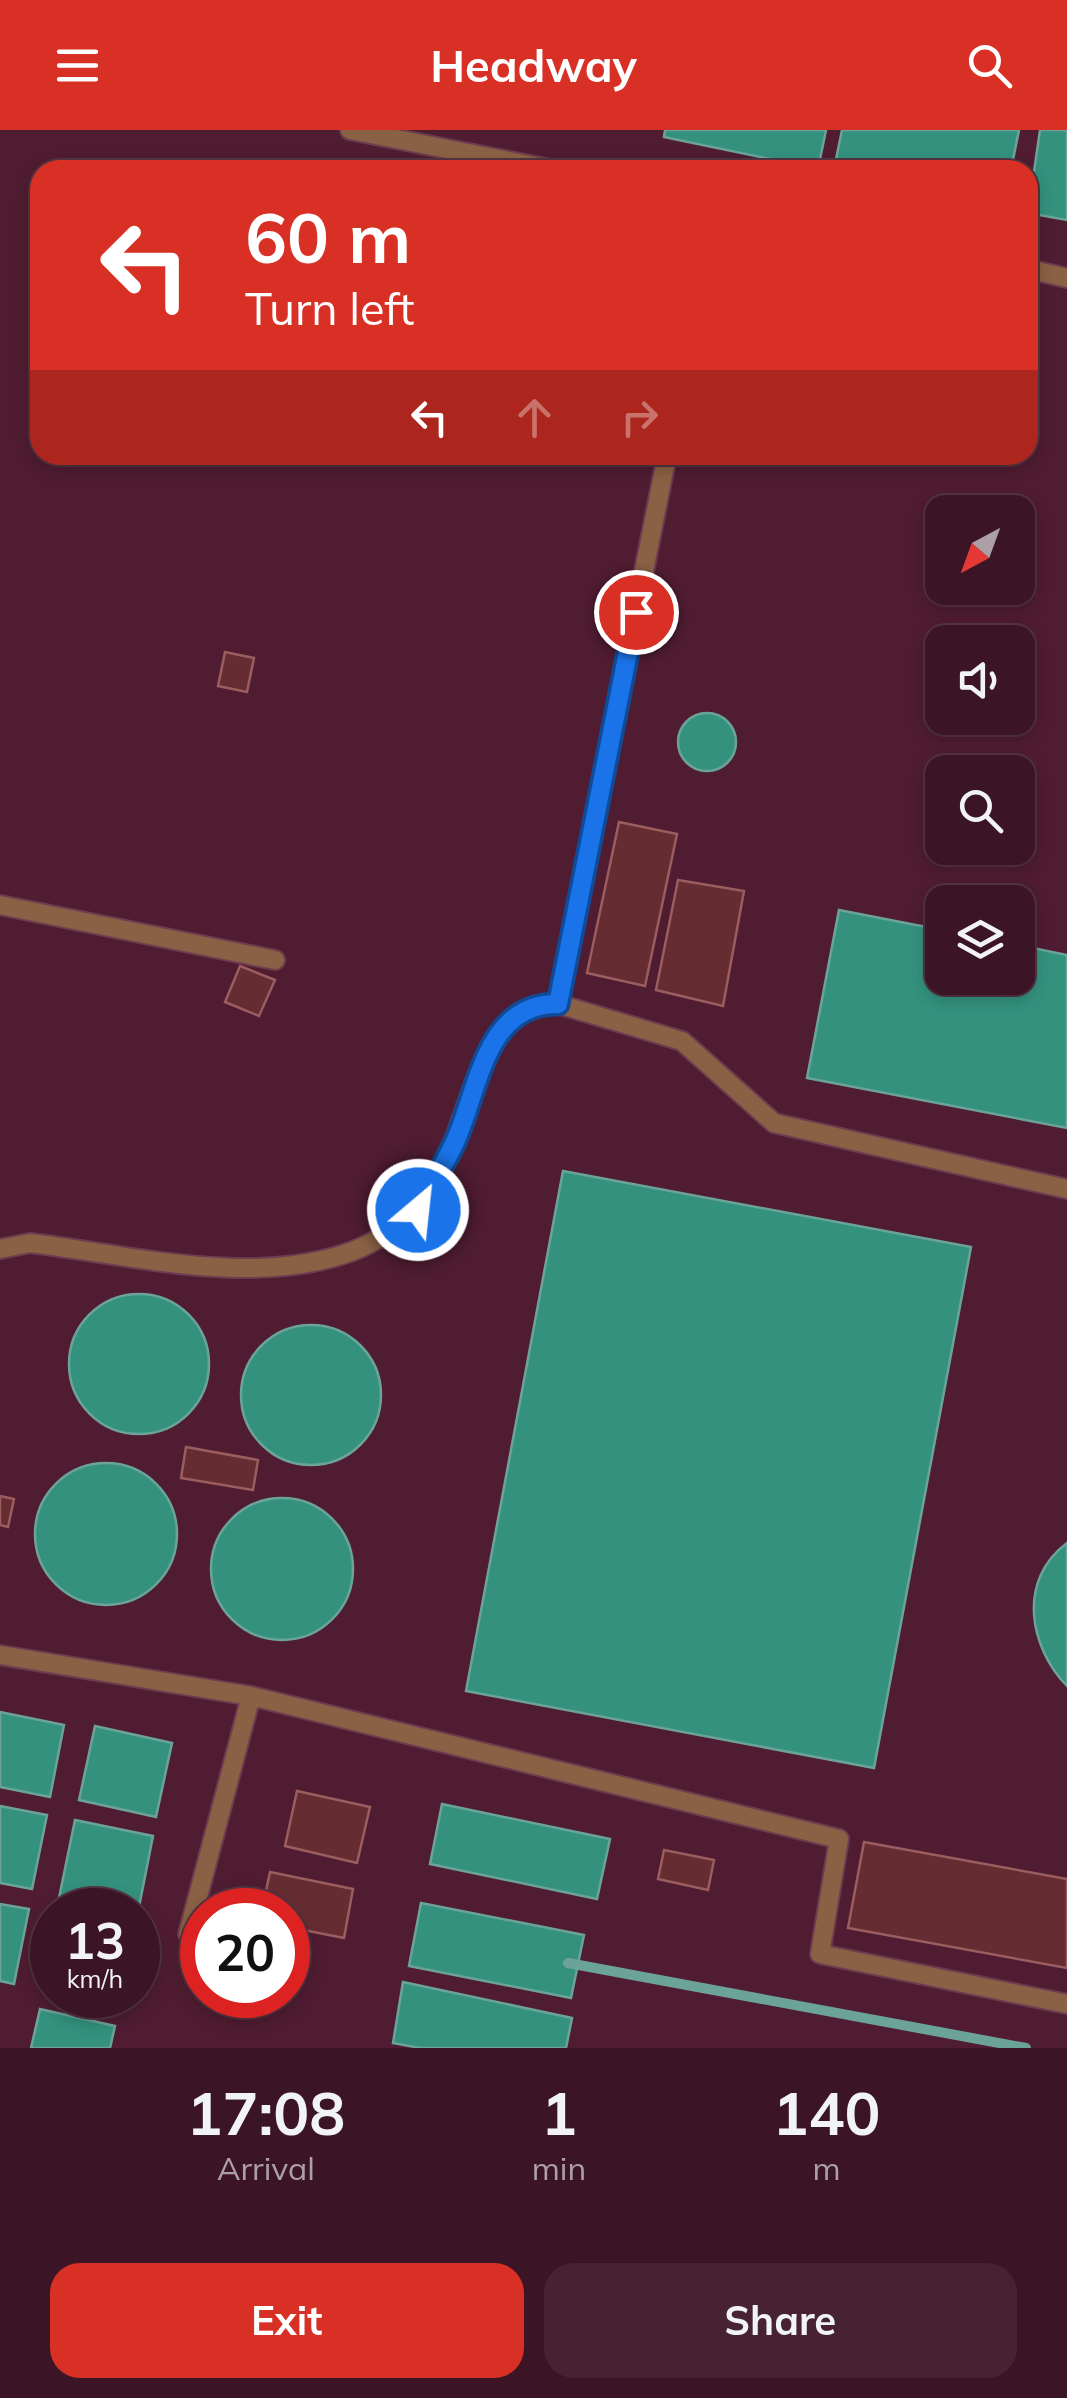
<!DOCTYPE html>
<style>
body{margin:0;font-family:Mulish,sans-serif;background:#462232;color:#f1f3f6;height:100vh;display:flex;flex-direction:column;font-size:38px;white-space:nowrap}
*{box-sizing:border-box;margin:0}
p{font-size:32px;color:#ac9fa7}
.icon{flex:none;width:55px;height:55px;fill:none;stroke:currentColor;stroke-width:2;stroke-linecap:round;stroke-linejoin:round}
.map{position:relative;height:1918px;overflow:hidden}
.details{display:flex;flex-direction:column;background:#3b1525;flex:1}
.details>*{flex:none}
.hud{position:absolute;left:30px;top:30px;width:1008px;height:305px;border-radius:30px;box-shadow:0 5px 15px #0003,0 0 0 2px #543442;background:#d93025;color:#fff;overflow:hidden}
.needle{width:65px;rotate:221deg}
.tools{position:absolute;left:925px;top:365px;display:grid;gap:20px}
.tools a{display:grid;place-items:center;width:110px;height:110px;border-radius:20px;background:#3b1525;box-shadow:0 5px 15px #0003,0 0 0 2px #543442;font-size:50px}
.speed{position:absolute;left:30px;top:1758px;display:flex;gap:20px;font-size:50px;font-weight:700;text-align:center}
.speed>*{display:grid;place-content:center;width:130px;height:130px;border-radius:50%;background:#3b1525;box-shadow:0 5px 15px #0003,0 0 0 2px #543442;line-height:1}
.speed small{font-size:25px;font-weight:400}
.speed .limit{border:15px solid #d22;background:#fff;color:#111}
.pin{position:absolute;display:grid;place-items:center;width:85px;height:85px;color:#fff;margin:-42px;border:5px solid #fff;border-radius:50%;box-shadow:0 2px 10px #0007}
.me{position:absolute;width:110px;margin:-55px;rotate:28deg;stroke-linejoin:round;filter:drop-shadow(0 0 8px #0008)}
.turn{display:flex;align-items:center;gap:35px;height:210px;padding:0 50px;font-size:45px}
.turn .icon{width:130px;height:130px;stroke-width:2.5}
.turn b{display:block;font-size:70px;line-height:85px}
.lanes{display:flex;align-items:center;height:95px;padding:0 50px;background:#0003;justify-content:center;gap:50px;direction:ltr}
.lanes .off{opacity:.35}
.eta{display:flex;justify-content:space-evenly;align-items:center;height:170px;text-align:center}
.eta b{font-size:60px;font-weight:700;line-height:70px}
.action{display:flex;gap:20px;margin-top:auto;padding:20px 50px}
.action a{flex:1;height:115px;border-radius:30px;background:#d93025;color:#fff;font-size:40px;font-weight:700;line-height:115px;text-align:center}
.action a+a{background:#462232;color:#f1f3f6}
header{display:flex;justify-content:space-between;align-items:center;height:130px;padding:0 50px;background:#d93025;color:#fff;font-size:45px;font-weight:700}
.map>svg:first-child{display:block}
.water{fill:#34917e;stroke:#6ca399;stroke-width:2.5}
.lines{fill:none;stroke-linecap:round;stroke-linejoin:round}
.stream{stroke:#6ca399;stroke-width:10}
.building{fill:#652d31;stroke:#9b5d5f;stroke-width:2.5}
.lane-casing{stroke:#6c3c4f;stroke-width:22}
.lane{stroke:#8a6144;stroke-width:18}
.route-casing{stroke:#114b97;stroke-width:25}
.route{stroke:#1a73e8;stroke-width:18}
</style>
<header><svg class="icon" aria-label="menu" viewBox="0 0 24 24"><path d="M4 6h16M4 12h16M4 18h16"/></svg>Headway<svg class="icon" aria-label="search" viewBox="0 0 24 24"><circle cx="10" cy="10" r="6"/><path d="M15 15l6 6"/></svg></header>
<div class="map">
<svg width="1067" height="1918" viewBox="0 0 1067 1918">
<rect width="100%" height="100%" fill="#4f1c31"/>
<!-- water -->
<path class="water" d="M665 0H826L818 39 664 7Z
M842 0H1019L1011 40H841L834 39Z
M1040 0H1067V90L1028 83Z
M678 612a29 29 0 1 1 58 0a29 29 0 1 1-58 0Z
M839 780 942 800V848H1018V815L1067 825V998L807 948Z
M563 1041 971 1117 874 1638 466 1561Z
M69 1234a70 70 0 1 1 140 0a70 70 0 1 1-140 0Z
M241 1265a70 70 0 1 1 140 0a70 70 0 1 1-140 0Z
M35 1404a71 71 0 1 1 142 0a71 71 0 1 1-142 0Z
M211 1439a71 71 0 1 1 142 0a71 71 0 1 1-142 0Z
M1067 1413V1556C1029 1517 1017 1450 1067 1413Z
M0 1582 64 1595 50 1667 0 1657Z
M95 1596 172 1613 156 1687 79 1670Z
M442 1674 610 1709 597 1769 430 1734Z
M0 1676 47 1685 32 1759 0 1753Z
M75 1690 153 1706 138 1782 59 1768Z
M421 1773 584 1805 571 1868 409 1836Z
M0 1774 29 1779 14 1854 0 1851Z
M403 1852 572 1888 566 1918H420L393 1913Z
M40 1879 115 1896 110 1918H31Z"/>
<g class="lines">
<!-- stream -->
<path class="stream" d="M568 1833 1026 1918"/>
</g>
<!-- building -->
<path class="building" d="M225 522 254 528 247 562 218 556Z
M619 692 677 704 645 856 587 843Z
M678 750 744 761 723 876 656 860Z
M240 836 275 850 259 886 225 872Z
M186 1317 258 1330 253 1360 181 1348Z
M0 1366 14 1369 8 1397 0 1395Z
M297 1661 370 1677 357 1733 285 1716Z
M864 1712 1067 1749V1838L848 1798Z
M664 1720 714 1730 708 1760 658 1749Z
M270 1742 353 1759 344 1808 288 1797V1780H262Z"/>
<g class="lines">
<!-- lane casing -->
<g class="lane-casing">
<path id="lane" d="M350 0 555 40
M1028 139 1067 148
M667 325 558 874 682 911 774 993 1067 1059
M0 775 275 830
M0 1119 30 1113C132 1125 254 1158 353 1121 371 1114 404 1095 417 1080 470 1026 467 873 558 874
M0 1525 251 1566 839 1709 820 1824 1067 1874
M188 1804 251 1566"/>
</g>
<!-- lane -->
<use href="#lane" class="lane"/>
</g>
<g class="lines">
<!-- route casing -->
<g class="route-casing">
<path id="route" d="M418 1080C430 1057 444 1035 455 1012 479 959 485 873 558 874L636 482"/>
</g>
<!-- route -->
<use href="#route" class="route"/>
</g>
</svg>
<div class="tools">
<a><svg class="needle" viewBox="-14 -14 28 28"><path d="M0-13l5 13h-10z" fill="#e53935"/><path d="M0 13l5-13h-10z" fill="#ac9fa7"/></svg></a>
<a><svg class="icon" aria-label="sound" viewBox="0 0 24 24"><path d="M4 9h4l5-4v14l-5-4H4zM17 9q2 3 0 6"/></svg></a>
<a><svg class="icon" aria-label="search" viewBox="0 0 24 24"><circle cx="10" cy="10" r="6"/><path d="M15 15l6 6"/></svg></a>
<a><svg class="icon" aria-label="layers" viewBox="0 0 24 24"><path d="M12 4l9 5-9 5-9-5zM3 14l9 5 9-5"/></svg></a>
</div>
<div class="speed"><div>13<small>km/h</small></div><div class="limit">20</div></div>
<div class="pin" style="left:636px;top:482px;background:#d93025"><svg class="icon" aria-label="arrive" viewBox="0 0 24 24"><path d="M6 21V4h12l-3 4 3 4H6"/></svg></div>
<svg class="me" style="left:418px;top:1080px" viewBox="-20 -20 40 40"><circle r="17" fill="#1a73e8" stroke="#fff" stroke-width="3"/><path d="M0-11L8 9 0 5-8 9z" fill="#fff"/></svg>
<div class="hud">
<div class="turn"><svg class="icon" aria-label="left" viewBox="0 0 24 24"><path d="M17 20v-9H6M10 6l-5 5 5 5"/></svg><div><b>60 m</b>Turn left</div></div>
<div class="lanes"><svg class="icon" aria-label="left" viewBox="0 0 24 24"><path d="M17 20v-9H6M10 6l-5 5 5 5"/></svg><svg class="icon off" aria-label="ahead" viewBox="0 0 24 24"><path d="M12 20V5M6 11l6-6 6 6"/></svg><svg class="icon off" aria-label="right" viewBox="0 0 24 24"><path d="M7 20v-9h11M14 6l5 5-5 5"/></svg></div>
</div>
</div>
<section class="details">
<div class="eta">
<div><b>17:08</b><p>Arrival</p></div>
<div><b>1</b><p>min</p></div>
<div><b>140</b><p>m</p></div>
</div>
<div class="action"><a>Exit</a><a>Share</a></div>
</section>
